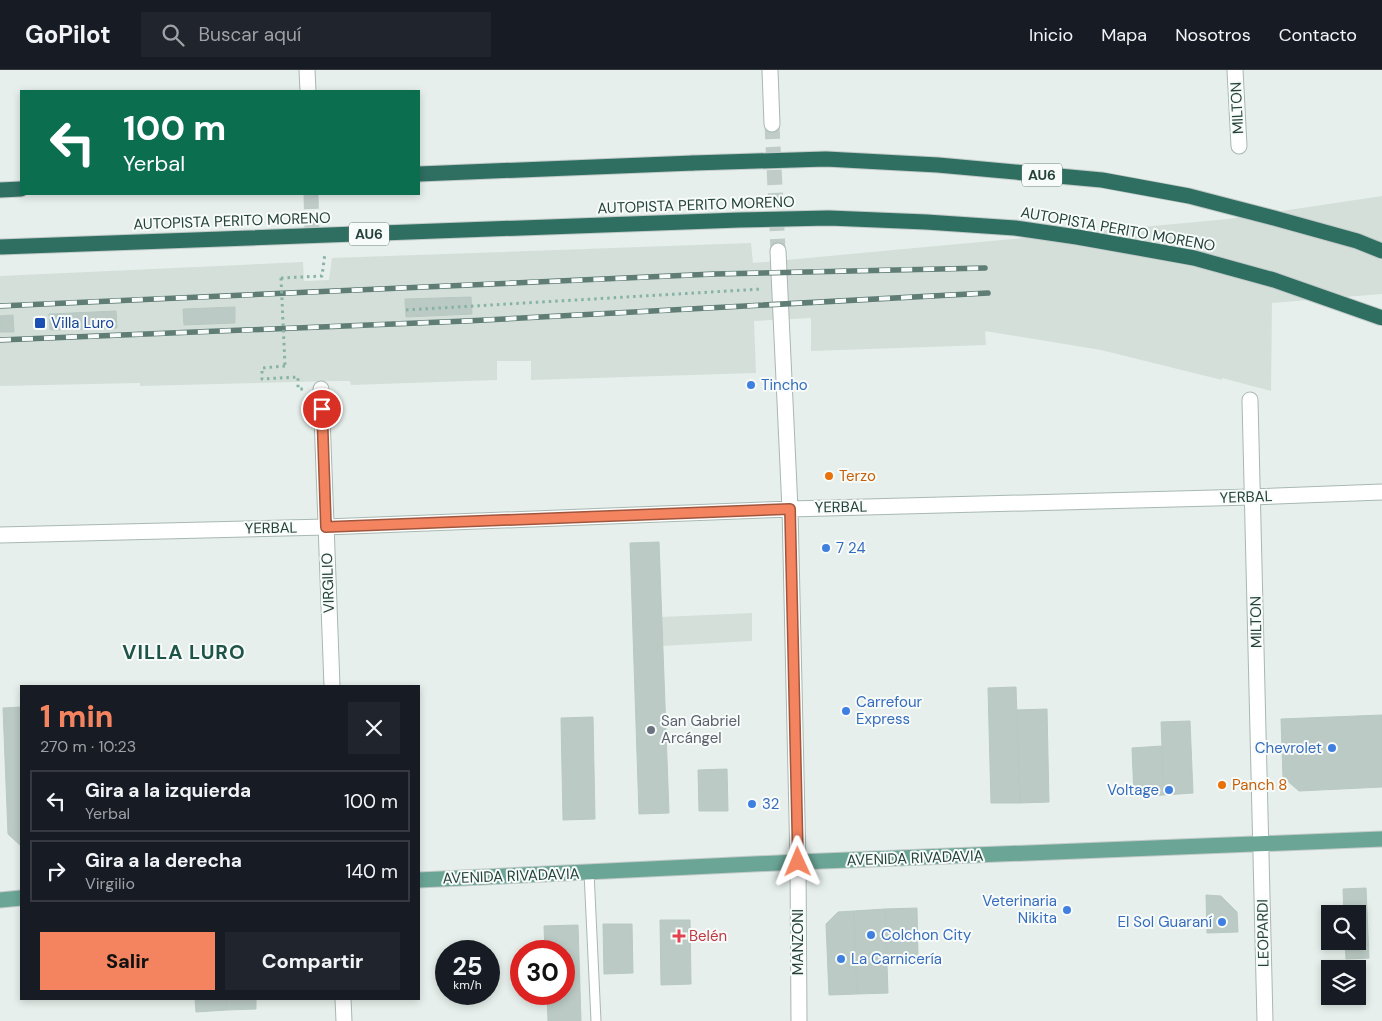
<!DOCTYPE html>
<html lang="es">
<meta charset="utf-8">
<style>
body{margin:0;font-family:"DM Sans",sans-serif;background:#20242c;color:#f1f3f6;height:100vh;display:flex;flex-direction:column;font-size:19px;white-space:nowrap}
*{box-sizing:border-box;margin:0}
p{font-size:16px;color:#9ea1a6}
.icon{flex:none;width:28px;height:28px;fill:none;stroke:currentColor;stroke-width:2;stroke-linecap:round;stroke-linejoin:round}
.map{position:relative;flex:1;overflow:hidden}
.drawer{position:absolute;left:20px;top:615px;width:400px;height:315px;display:flex;flex-direction:column;background:#171b24;border-radius:0px;box-shadow:0 2px 8px #0003}
.drawer>*{flex:none}
.top-card{position:absolute;left:20px;top:20px;width:400px;height:105px;border-radius:0px;box-shadow:0 2px 8px #0003;background:#0b6e4f;color:#fff;overflow:hidden}
.fabs{position:absolute;left:1321px;top:835px;display:grid;gap:10px}
.fabs a{display:grid;place-items:center;width:45px;height:45px;border-radius:0px;background:#171b24;box-shadow:0 2px 8px #0003;font-size:25px}
.speed{position:absolute;left:435px;top:870px;display:flex;gap:10px;font-size:25px;font-weight:700;text-align:center}
.speed>*{display:grid;place-content:center;width:65px;height:65px;border-radius:50%;background:#171b24;box-shadow:0 2px 8px #0003;line-height:1}
.speed small{font-size:12px;font-weight:400}
.speed .limit{border:8px solid #d22;background:#fff;color:#111}
.pin{position:absolute;display:grid;place-items:center;width:42px;height:42px;color:#fff;margin:-21px;border:2px solid #fff;border-radius:50%;box-shadow:0 1px 5px #0007}
.me{position:absolute;width:55px;margin:-28px;rotate:359deg;stroke-linejoin:round;filter:drop-shadow(0 0 4px #0008)}
.turn{display:flex;align-items:center;gap:18px;height:105px;padding:0 20px;font-size:22px}
.turn .icon{width:65px;height:65px;stroke-width:2.5}
.turn b{display:block;font-size:35px;line-height:42px}
.round{display:grid;place-items:center;flex:none;width:52px;height:52px;border-radius:0px;background:#20242c}
.head{display:flex;align-items:center;justify-content:space-between;height:85px;padding:0 20px}
h1{font-size:30px;font-weight:800;line-height:38px;color:#f4845f}
.cta{display:flex;gap:10px;margin-top:auto;padding:10px 20px}
.cta a{flex:1;height:58px;border-radius:0px;background:#f4845f;color:#111;font-size:20px;font-weight:800;line-height:58px;text-align:center}
.cta a+a{background:#20242c;color:#f1f3f6}
ul{padding:0;list-style:none}
li{display:flex;align-items:center;gap:15px;height:62px;margin:0 10px 8px;padding:0 10px;border:2px solid #363941;border-radius:0px}
li div{flex:1}
li b{display:block;font-size:19px}
li em{font-style:normal}
header{display:flex;align-items:center;gap:30px;box-sizing:border-box;height:70px;padding:0 25px;background:#171b24;border-bottom:1px solid #363941}
header strong{font-size:24px}
nav{display:flex;gap:28px;margin-inline-start:auto;font-size:18px}
.search{width:350px;height:45px;background:#20242c;display:flex;align-items:center;gap:12px;box-sizing:border-box;padding:0 18px;border-radius:0px;color:#9ea1a6;font-size:19px}
.map>svg:first-child{display:block}
.built{fill:#d4dfda}
.building{fill:#bbcac4;stroke:#b8c9c2}
.lines{fill:none;stroke-linecap:round;stroke-linejoin:round}
.street-tunnel{stroke:#bfccc8;stroke-width:15;stroke-dasharray:15 8;stroke-linecap:butt}
.lane-casing{stroke:#a8b8b2;stroke-width:11}
.street-casing{stroke:#a8b8b2;stroke-width:17}
.primary-casing{stroke:#c2cac8;stroke-width:17}
.highway-casing{stroke:#c2cac8;stroke-width:17}
.path{stroke:#86b3a5;stroke-width:3;stroke-dasharray:2.5 4;stroke-linecap:butt}
.lane{stroke:#fff;stroke-width:9}
.street{stroke:#fff;stroke-width:15}
.primary{stroke:#6aa596;stroke-width:15}
.highway{stroke:#2f6f62;stroke-width:15}
.rail-casing{stroke:#5f7d75;stroke-width:5.5}
.rail{stroke:#f7fbf9;stroke-width:4;stroke-dasharray:11;stroke-linecap:butt}
.highway-bridge-casing{stroke:#c2cac8;stroke-width:17;stroke-linecap:butt}
.path-bridge{stroke:#86b3a5;stroke-width:3;stroke-dasharray:2.5 4;stroke-linecap:butt}
.highway-bridge{stroke:#2f6f62;stroke-width:15}
.route-casing{stroke:#9f563e;stroke-width:12}
.route{stroke:#f4845f;stroke-width:9}
.transit-dot{fill:#1a4fb4;stroke:#f7fbf9;stroke-width:2}
.shop-dot{fill:#3f7fe0;stroke:#f7fbf9;stroke-width:2}
.food-dot{fill:#e8710a;stroke:#f7fbf9;stroke-width:2}
.worship-dot{fill:#6b7280;stroke:#f7fbf9;stroke-width:2}
.health-dot{fill:#e0444e;stroke:#f7fbf9;stroke-width:2}
.labels{text-anchor:middle;dominant-baseline:central;stroke-width:4;stroke-linejoin:round;paint-order:stroke}
.shield{fill:#f7fbf9;stroke:#637a73;stroke-width:1}
.shield-label{font-size:14px;font-weight:bold;fill:#24423a}
.street-label{font-size:15px;fill:#24423a;stroke:#f7fbf9}
.transit-label{font-size:15px;fill:#164399;stroke:#f7fbf9;text-anchor:start}
.shop-label{font-size:15px;fill:#366cbe;stroke:#f7fbf9;text-anchor:start}
.food-label{font-size:15px;fill:#c56008;stroke:#f7fbf9;text-anchor:start}
.worship-label{font-size:15px;fill:#5b616d;stroke:#f7fbf9;text-anchor:start}
.health-label{font-size:15px;fill:#be3a42;stroke:#f7fbf9;text-anchor:start}
.district-label{font-size:20px;font-weight:bold;letter-spacing:1px;fill:#1f5548;stroke:#f7fbf9}
</style>
<header>
<strong>GoPilot</strong>
<div class="search"><svg class="icon" aria-label="search" viewBox="0 0 24 24"><circle cx="10" cy="10" r="6"/><path d="M15 15l6 6"/></svg>Buscar aquí</div>
<nav><a>Inicio</a><a>Mapa</a><a>Nosotros</a><a>Contacto</a></nav>
</header>
<div class="map">
<svg width="1382" height="951" viewBox="0 0 1382 951">
<rect width="100%" height="100%" fill="#e6efeb"/>
<!-- built -->
<path class="built" d="M1382 126V224L1272 233 1271 321 1222 308V310L1101 280 985 261 986 275 811 281V248L754 251 756 303 531 310V291H497V310L351 315 350 311H335L140 316V313L0 316V206L303 192 304 211 329 210 332 188 751 173 753 193 1228 149Z
M752 543V571L662 576 661 547Z"/>
<!-- building -->
<path class="building" d="M471 227 472 244 406 247 405 229Z
M235 237V253L184 255 183 239Z
M116 241 117 258 50 260 49 244Z
M13 245 14 262H0V246Z
M659 472 669 743 639 744 630 473Z
M1016 617 1020 733H991L988 618Z
M21 637V776L8 764 3 638Z
M1047 639 1049 732 1020 733 1017 640Z
M1382 645V717L1299 721 1283 707 1281 649Z
M593 647 595 749 563 750 561 648Z
M1190 651 1193 723 1164 725 1161 652Z
M1162 676 1164 725 1134 726 1132 678Z
M727 699 728 741H699L698 700Z
M1366 818 1369 888 1346 889 1345 871H1358V844H1344L1343 819Z
M1206 825 1221 826 1237 842 1238 862 1207 863Z
M917 838 918 888 887 889 885 839Z
M885 839 888 923 857 924 854 841Z
M854 841 857 924 829 925 826 854 838 842Z
M660 850H690L691 914 661 915Z
M603 854H632L633 903 604 904Z
M578 855 581 951H548L547 924H564V881H545L544 856Z
M195 929H226L227 940 196 942Z
M226 929H256V939L227 940Z"/>
<g class="lines">
<!-- street-tunnel -->
<path class="street-tunnel" d="M772 54 778 181
M311 124 312 162"/>
<!-- lane casing -->
<g class="lane-casing">
<path id="lane" d="M589 802 596 951"/>
</g>
<!-- street casing -->
<g class="street-casing">
<path id="street" d="M307 0 308 21
M770 0 772 54
M1235 0 1239 76
M778 181 790 439 798 792 799 951
M321 319 332 616
M1250 330 1265 951
M0 465 326 457 790 439 1252 427 1382 422
M343 929 344 951"/>
</g>
<!-- primary casing -->
<g class="primary-casing">
<path id="primary" d="M419 810 798 792 1382 769
M0 830 21 828"/>
</g>
<!-- highway casing -->
<g class="highway-casing">
<path id="highway" d="M419 104 693 93
M0 120 21 119"/>
</g>
<!-- path -->
<path class="path" d="M281 208 322 206 325 183
M406 240 762 219
M285 296 262 298V309L298 307V319H304"/>
<!-- lane -->
<use href="#lane" class="lane"/>
<!-- street -->
<use href="#street" class="street"/>
<!-- primary -->
<use href="#primary" class="primary"/>
<!-- highway -->
<use href="#highway" class="highway"/>
<!-- rail casing -->
<g class="rail-casing">
<path id="rail" d="M0 236 714 204 985 198
M0 270 466 251 988 223"/>
</g>
<!-- rail -->
<use href="#rail" class="rail"/>
<!-- highway-bridge casing -->
<g class="highway-bridge-casing">
<path id="highway-bridge" d="M693 93 826 89 938 95 1102 110 1189 126 1274 148 1357 171 1382 181
M0 177 739 150 829 148 926 152 1015 158 1077 167 1194 188 1274 210 1382 248"/>
</g>
<!-- path-bridge -->
<path class="path-bridge" d="M281 208 285 296"/>
<!-- highway-bridge -->
<use href="#highway-bridge" class="highway-bridge"/>
</g>
<g class="lines">
<!-- route casing -->
<g class="route-casing">
<path id="route" d="M322 339 326 457 790 439 798 792"/>
</g>
<!-- route -->
<use href="#route" class="route"/>
</g>
<!-- markers -->
<rect class="transit-dot" x="34" y="247" width="12" height="12" rx="2.5"/>
<g class="shop-dot">
<circle cx="751" cy="315" r="5"/>
<circle cx="826" cy="478" r="5"/>
<circle cx="846" cy="641" r="5"/>
<circle cx="1332" cy="678" r="5"/>
<circle cx="1169" cy="720" r="5"/>
<circle cx="752" cy="734" r="5"/>
<circle cx="1067" cy="840" r="5"/>
<circle cx="1222" cy="852" r="5"/>
<circle cx="871" cy="865" r="5"/>
<circle cx="841" cy="889" r="5"/>
</g>
<g class="food-dot">
<circle cx="829" cy="406" r="5"/>
<circle cx="1222" cy="715" r="5"/>
</g>
<circle class="worship-dot" cx="651" cy="660" r="5"/>
<path class="health-dot" d="M676.5 858.5h5v5h5v5h-5v5h-5v-5h-5v-5h5z"/>
<g class="labels">
<!-- shield labels -->
<g class="shield">
<rect x="1022" y="93.5" width="40" height="23" rx="4"/>
<rect x="349" y="152.5" width="40" height="23" rx="4"/>
</g>
<g class="shield-label">
<text x="1042" y="105">AU6</text>
<text x="369" y="164">AU6</text>
</g>
<!-- street labels -->
<g class="street-label">
<text transform="translate(1237 38) rotate(-93)">MILTON</text>
<text transform="translate(696 135) rotate(-2)">AUTOPISTA PERITO MORENO</text>
<text transform="translate(232 151) rotate(-2)">AUTOPISTA PERITO MORENO</text>
<text transform="translate(1118 159) rotate(10)">AUTOPISTA PERITO MORENO</text>
<text transform="translate(1246 427) rotate(-2)">YERBAL</text>
<text transform="translate(841 437) rotate(-1)">YERBAL</text>
<text transform="translate(271 458) rotate(-1)">YERBAL</text>
<text transform="translate(328 513) rotate(-92)">VIRGILIO</text>
<text transform="translate(1256 552) rotate(-91)">MILTON</text>
<text transform="translate(915 788) rotate(-2)">AVENIDA RIVADAVIA</text>
<text transform="translate(511 806) rotate(-2)">AVENIDA RIVADAVIA</text>
<text transform="translate(1263 863) rotate(-91)">LEOPARDI</text>
<text transform="translate(798 872) rotate(-90)">MANZONI</text>
</g>
<!-- transit labels -->
<g class="transit-label">
<text x="51" y="253">Villa Luro</text>
</g>
<!-- shop labels -->
<g class="shop-label">
<text x="761" y="315">Tincho</text>
<text x="836" y="478">7 24</text>
<text x="856" y="632">Carrefour<tspan x="856" dy="17">Express</tspan></text>
<text x="1322" y="678" text-anchor="end">Chevrolet</text>
<text x="1159" y="720" text-anchor="end">Voltage</text>
<text x="762" y="734">32</text>
<text x="1057" y="831" text-anchor="end">Veterinaria<tspan x="1057" dy="17">Nikita</tspan></text>
<text x="1212" y="852" text-anchor="end">El Sol Guaraní</text>
<text x="881" y="865">Colchon City</text>
<text x="851" y="889">La Carnicería</text>
</g>
<!-- food labels -->
<g class="food-label">
<text x="839" y="406">Terzo</text>
<text x="1232" y="715">Panch 8</text>
</g>
<!-- worship labels -->
<g class="worship-label">
<text x="661" y="651">San Gabriel<tspan x="661" dy="17">Arcángel</tspan></text>
</g>
<!-- health labels -->
<g class="health-label">
<text x="689" y="866">Belén</text>
</g>
<!-- district labels -->
<g class="district-label">
<text x="184" y="582">VILLA LURO</text>
</g>
</g>
</svg>
<div class="fabs">
<a><svg class="icon" aria-label="search" viewBox="0 0 24 24"><circle cx="10" cy="10" r="6"/><path d="M15 15l6 6"/></svg></a>
<a><svg class="icon" aria-label="layers" viewBox="0 0 24 24"><path d="M12 4l9 5-9 5-9-5zM3 14l9 5 9-5"/></svg></a>
</div>
<div class="speed"><div>25<small>km/h</small></div><div class="limit">30</div></div>
<div class="pin" style="left:322px;top:339px;background:#d93025"><svg class="icon" aria-label="arrive" viewBox="0 0 24 24"><path d="M6 21V4h12l-3 4 3 4H6"/></svg></div>
<svg class="me" style="left:798px;top:792px" viewBox="-20 -20 40 40"><path d="M0-17L14 15 0 8-14 15z" fill="#f4845f" stroke="#fff" stroke-width="4"/></svg>
<div class="top-card">
<div class="turn"><svg class="icon" aria-label="left" viewBox="0 0 24 24"><path d="M17 20v-9H6M10 6l-5 5 5 5"/></svg><div><b>100 m</b>Yerbal</div></div>
</div>
<section class="drawer">
<div class="head"><div><h1>1 min</h1><p>270 m · 10:23</p></div><a class="round"><svg class="icon" aria-label="close" viewBox="0 0 24 24"><path d="M6 6l12 12M18 6L6 18"/></svg></a></div>
<ul>
<li><svg class="icon" aria-label="left" viewBox="0 0 24 24"><path d="M17 20v-9H6M10 6l-5 5 5 5"/></svg><div><b>Gira a la izquierda</b><p>Yerbal</p></div><em>100 m</em></li>
<li><svg class="icon" aria-label="right" viewBox="0 0 24 24"><path d="M7 20v-9h11M14 6l5 5-5 5"/></svg><div><b>Gira a la derecha</b><p>Virgilio</p></div><em>140 m</em></li>
</ul>
<div class="cta"><a>Salir</a><a>Compartir</a></div>
</section>
</div>
